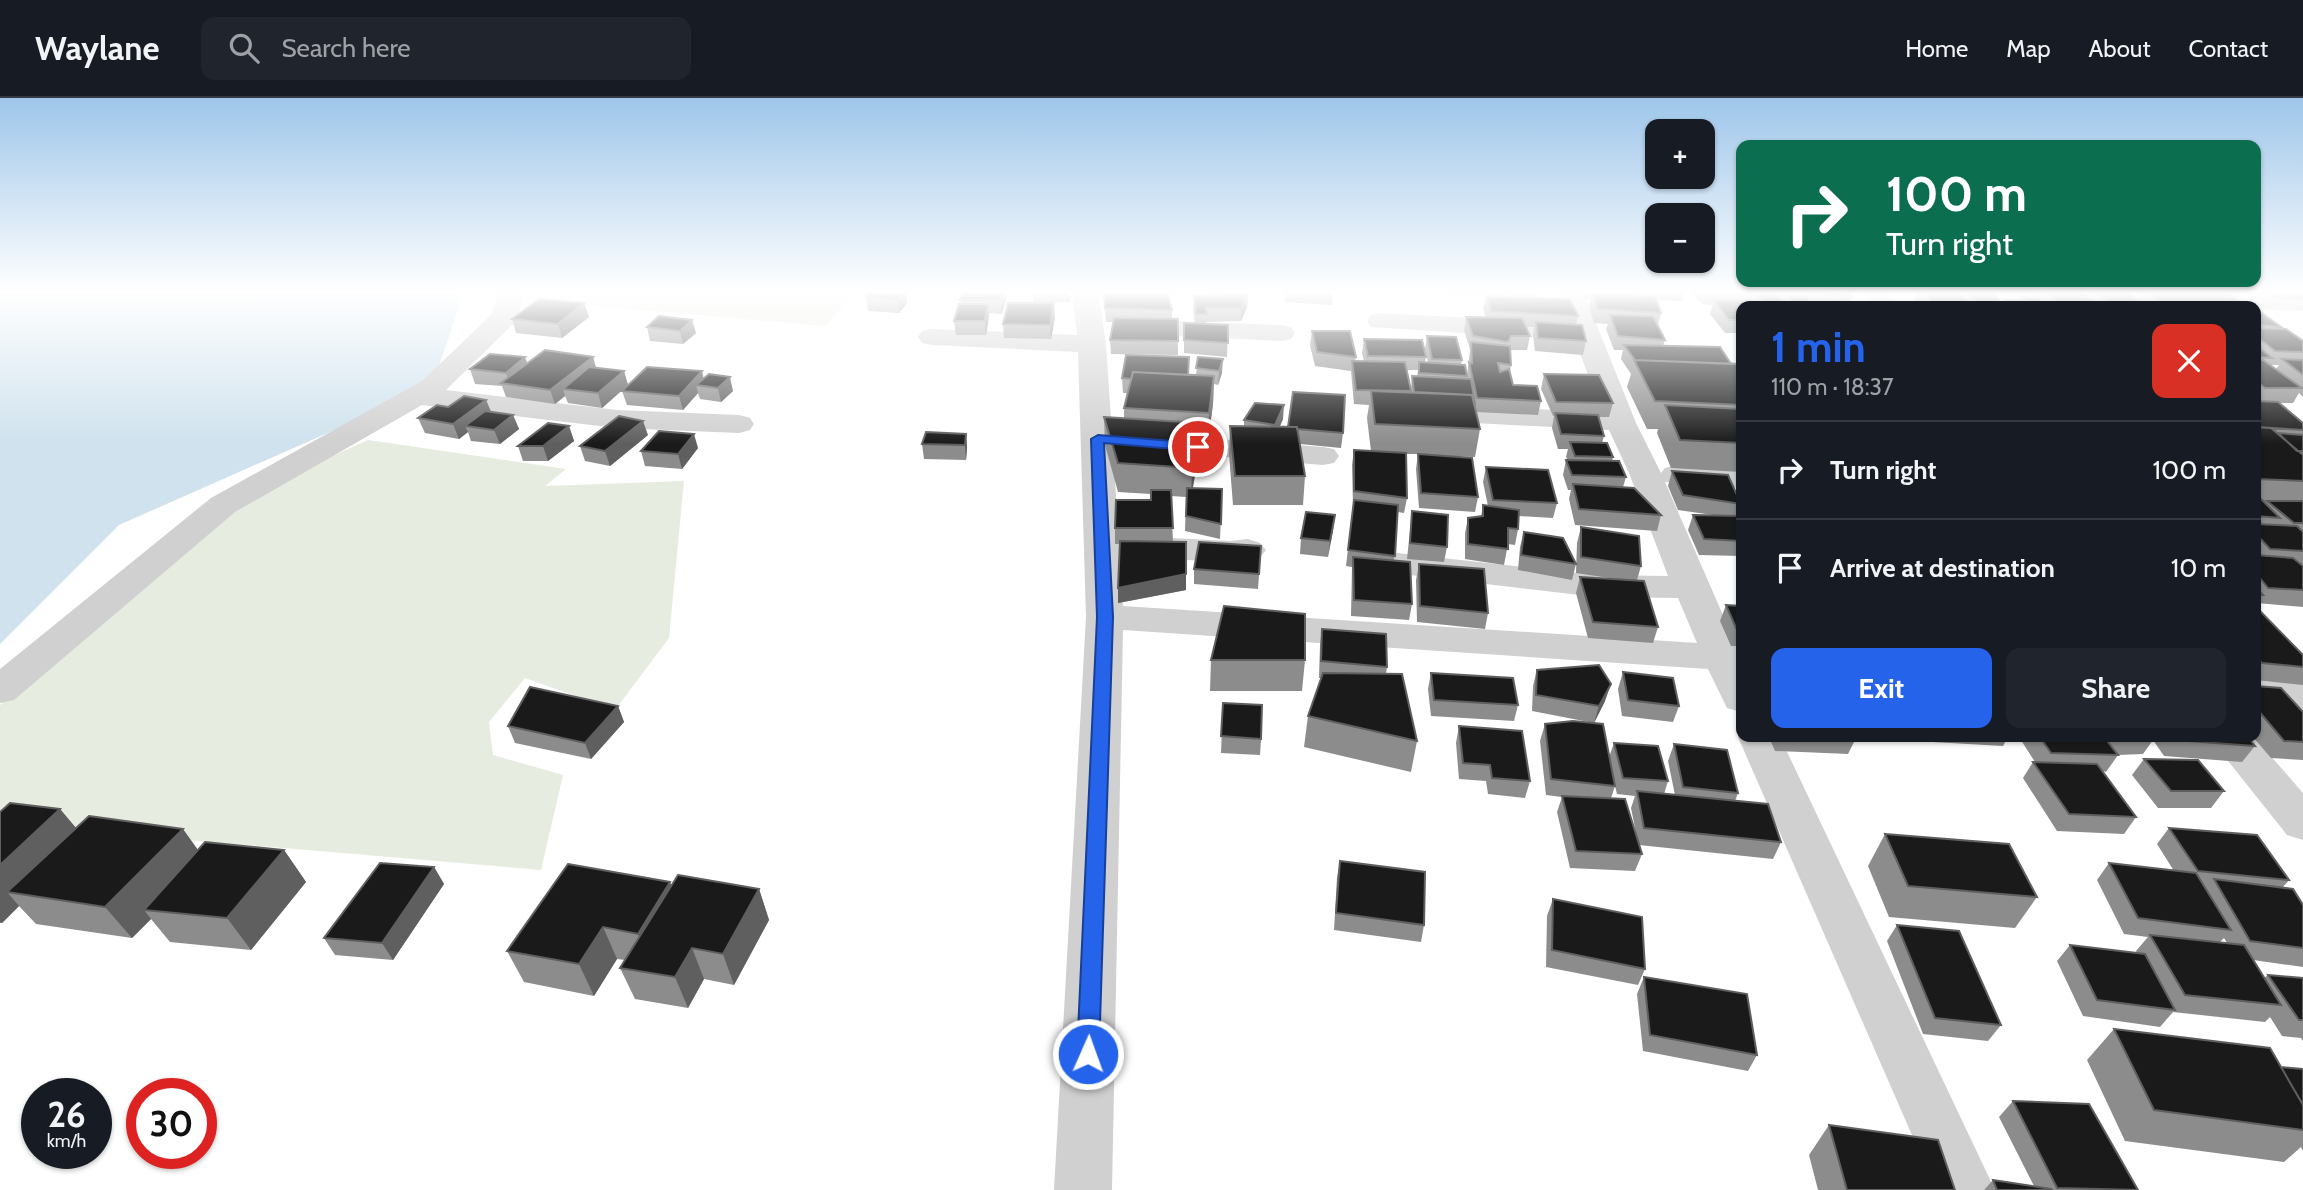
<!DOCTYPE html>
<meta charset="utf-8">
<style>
body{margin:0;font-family:Cabin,sans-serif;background:#20242c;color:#f1f3f6;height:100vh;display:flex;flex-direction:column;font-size:26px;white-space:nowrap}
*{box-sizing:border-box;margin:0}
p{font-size:23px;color:#9ea1a6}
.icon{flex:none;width:38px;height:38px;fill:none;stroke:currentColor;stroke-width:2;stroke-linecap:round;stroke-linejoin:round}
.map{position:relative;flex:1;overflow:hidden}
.sheet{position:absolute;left:1736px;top:203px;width:525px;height:441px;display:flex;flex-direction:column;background:#171b24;border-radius:14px;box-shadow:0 2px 5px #0004}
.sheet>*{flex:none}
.guide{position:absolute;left:1736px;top:42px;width:525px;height:147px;border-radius:14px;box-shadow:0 2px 5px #0004;background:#0b6e4f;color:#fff;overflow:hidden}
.tools{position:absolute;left:1645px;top:21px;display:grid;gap:14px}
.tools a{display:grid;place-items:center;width:70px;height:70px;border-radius:14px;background:#171b24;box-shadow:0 2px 5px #0004;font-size:35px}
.speed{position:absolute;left:21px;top:980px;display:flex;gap:14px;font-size:35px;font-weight:700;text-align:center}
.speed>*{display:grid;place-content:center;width:91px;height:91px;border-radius:50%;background:#171b24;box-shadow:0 2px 5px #0004;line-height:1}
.speed small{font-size:18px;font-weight:400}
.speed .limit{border:10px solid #d22;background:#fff;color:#111}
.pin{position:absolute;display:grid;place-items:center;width:60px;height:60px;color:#fff;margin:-30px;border:4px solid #fff;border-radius:50%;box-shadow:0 2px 7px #0007}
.me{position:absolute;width:77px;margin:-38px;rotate:2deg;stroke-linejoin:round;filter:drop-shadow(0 0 5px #0008)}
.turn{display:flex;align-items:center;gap:24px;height:147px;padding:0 35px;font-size:32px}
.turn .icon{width:91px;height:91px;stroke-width:2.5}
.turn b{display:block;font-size:49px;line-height:60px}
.round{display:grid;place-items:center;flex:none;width:74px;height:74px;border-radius:14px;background:#20242c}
.overview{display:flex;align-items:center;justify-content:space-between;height:119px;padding:0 35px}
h1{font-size:42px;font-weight:700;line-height:52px;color:#2563eb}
.cta{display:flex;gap:14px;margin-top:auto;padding:14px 35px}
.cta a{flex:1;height:80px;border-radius:14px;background:#2563eb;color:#fff;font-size:28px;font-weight:700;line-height:80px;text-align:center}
.cta a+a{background:#20242c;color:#f1f3f6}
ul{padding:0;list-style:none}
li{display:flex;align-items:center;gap:21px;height:98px;padding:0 35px;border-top:2px solid #363941}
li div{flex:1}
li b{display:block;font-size:26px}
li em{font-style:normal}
header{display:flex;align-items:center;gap:42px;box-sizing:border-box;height:98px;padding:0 35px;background:#171b24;border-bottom:2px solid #363941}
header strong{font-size:33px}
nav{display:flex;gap:38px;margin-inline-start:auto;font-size:24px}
.search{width:490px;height:63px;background:#20242c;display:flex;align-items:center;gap:18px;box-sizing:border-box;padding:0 24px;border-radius:14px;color:#9ea1a6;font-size:26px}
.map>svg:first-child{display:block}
.green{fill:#e6ecdf}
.water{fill:#cfe2ee}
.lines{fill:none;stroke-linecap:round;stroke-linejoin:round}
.minor{fill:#d0d0d0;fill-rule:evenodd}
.wall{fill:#8c8c8c;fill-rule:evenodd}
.shaded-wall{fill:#5f5f5f}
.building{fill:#1a1a1a;stroke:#5f5f5f;stroke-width:2}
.route{fill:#2563eb;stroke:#184099;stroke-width:2}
</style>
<header>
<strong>Waylane</strong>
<div class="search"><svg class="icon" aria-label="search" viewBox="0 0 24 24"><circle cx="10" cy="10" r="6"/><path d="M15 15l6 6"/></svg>Search here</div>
<nav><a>Home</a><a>Map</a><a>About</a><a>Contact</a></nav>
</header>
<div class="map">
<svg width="2303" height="1092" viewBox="0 0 2303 1092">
<rect width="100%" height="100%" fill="#fff"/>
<!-- green -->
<path class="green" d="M529 193H854L826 228 526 202Z
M368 342 566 371 545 388 684 383 669 540 615 612 525 580 489 624 493 657 563 677 541 772 0 726V607L90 531 223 407Z"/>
<!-- water -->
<path class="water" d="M0 193H464L432 289 119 427 0 546Z"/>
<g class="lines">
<!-- minor -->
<path class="minor" d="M498 193H524L518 219 514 225 446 292 617 312 739 317 750 320 754 326 750 332 739 335 617 330 422 307 235 414 14 602 0 605V571L211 400 422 283 492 216Z
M1072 193H1098L1106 246 1119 443 1133 438 1230 443 1248 441 1260 445 1266 452 1260 459 1230 465 1133 458 1119 454 1123 508 1697 545 1678 500 1597 499 1384 474 1379 466 1384 458 1397 455 1597 477 1668 478 1629 375 1609 332 1474 325 1463 322 1459 316 1463 310 1474 307 1602 315 1575 242 1371 229 1367 223 1371 217 1380 215 1569 225 1557 193H1583L1636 325 1661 375 1665 370 1676 367 1741 370V390L1665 384 1736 547H1741V614L1727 610 1708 571 1123 532 1112 1092H1054L1086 519 1078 254 932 247 922 245 918 239 922 233 932 231 1077 237Z
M1862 193H1888L1899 208H1873Z
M1958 193H2194L2303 197V213L2256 211V208L1971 201 1962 198Z
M1127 221 1281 227 1291 229 1295 235 1291 241 1281 243 1117 235 1114 229 1117 223Z
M1149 336 1323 349 1334 351 1339 358 1334 365 1323 367 1138 352 1133 345 1138 338Z
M2256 581 2303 584V612L2256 607Z
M1741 634V639H1780L1995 1092H1936L1738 639Z
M2209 639H2254L2303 695V742L2287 737Z"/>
</g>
<!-- wall -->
<path class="wall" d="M867 193 907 205 899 215 868 213 866 199Z
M963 193H1007V197L1002 216 989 215 986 237H956L954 223 961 206 960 202Z
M1028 193H1069L1070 204 1041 205 1055 219 1051 241 1004 240 1003 226 1033 205V194Z
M1103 193H1181V196H1168L1172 212V221H1178V257L1111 256 1110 242 1113 224H1106Z
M1212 193H1245V196H1248L1247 209 1241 223 1206 224V226L1228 227 1227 259 1184 255V225L1195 226 1193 210 1194 197 1232 196 1212 195Z
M1286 193H1333L1332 207 1285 204Z
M1413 193H1484V197L1413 195Z
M1486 193H1538L1537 199 1487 196Z
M1583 193H1685L1682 203 1656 202 1661 215 1658 227 1665 242 1663 248 1731 266H1741V374L1671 370 1657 335 1658 331H1647L1627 289 1631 276 1621 261 1623 252H1614L1606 231 1608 226 1594 225 1589 208 1591 201H1584Z
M1690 193H1755L1756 194 1753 203H1754L1756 196 1778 197 1776 193H1848L1852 199 1849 205 1863 208H1741V235H1725L1710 216 1713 207 1702 206Z
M1918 193H1994L2002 208H1920L1914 201Z
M2032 193H2127L2138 202 2142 193H2303V202L2275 201 2266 195 2265 197 2230 196 2246 208H2003L2006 202 2019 203 2021 198 2031 199 2030 198Z
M1486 198 1578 218 1576 226 1586 243 1583 257 1535 253 1533 237 1534 229H1526L1530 238 1527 252H1510L1511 267 1510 274 1513 287 1541 303 1538 317 1476 314 1480 331 1475 359 1427 357 1478 399 1475 414 1419 410 1416 371 1418 356H1406L1407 400 1404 415 1398 414 1394 462 1412 506 1409 522 1351 518 1352 469 1346 468 1353 408 1352 367 1354 352 1371 353 1367 320 1369 307 1354 306 1351 273 1315 268 1310 247 1312 233 1356 259 1355 263H1364L1362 255 1364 241 1426 259 1425 264H1428L1425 251 1427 238 1462 262 1461 267 1467 278 1470 252 1464 232 1466 219H1486L1483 211ZM1407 272H1418L1417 279 1412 278 1411 291Z
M584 205 589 219 562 240 516 235 512 221Z
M2256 213 2281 229 2280 231 2303 254V299L2299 295 2293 305H2279L2303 325V509L2257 505 2256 507ZM2270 267H2279L2276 271Z
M659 218 696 235 683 246 650 243 647 229Z
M593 259 596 270 624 273 628 287 602 310 568 305 565 298 555 306 506 299 502 288 475 286 470 271Z
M1198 259 1222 275 1218 287 1214 286 1213 306 1208 343 1200 342 1199 353 1193 390 1222 391 1220 441 1185 433 1186 399 1171 398 1173 444 1186 492 1118 505V490L1120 446H1115V430L1151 402V396L1118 394 1105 347 1104 319 1124 321V310L1128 295H1123L1122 280 1196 277Z
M1544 276 1613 305 1609 319H1598L1604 338 1602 345 1613 359 1612 363 1626 379 1623 389 1661 417 1657 433 1575 427 1569 401 1571 392H1568L1563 377 1566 362H1568L1566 359 1568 351H1558L1552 330 1554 318H1553L1541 291Z
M703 281 733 293 721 304 700 301 698 295 683 312 627 307 622 293Z
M486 302 491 314 513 317 519 331 500 346 471 343 468 334 459 341 425 335 418 320 448 309Z
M1283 321 1280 328 1343 335 1341 350 1300 346 1305 378 1303 407H1233L1229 356 1230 328H1244V322Z
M569 328 574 343 548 363H523L518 348Z
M966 336 967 350 966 362 924 361 922 346Z
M648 337 610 368 585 363 580 348Z
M698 350 682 371 645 368 641 353Z
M1486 369 1557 405 1553 420 1519 418 1518 431 1515 447 1508 446 1504 467 1465 461V435L1468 420 1481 419 1483 407 1488 408 1483 384Z
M1672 373 1741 404V408L1738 418H1741V458L1699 457 1688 432 1693 417H1713L1678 412 1668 388Z
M1412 413 1447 449 1444 464 1407 461Z
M1335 417 1328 459 1300 456 1301 440Z
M1581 429 1641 468 1637 482 1658 529 1653 545 1588 540 1576 495 1580 479 1616 481 1576 475 1577 445Z
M1524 434 1576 466 1572 482 1518 472 1520 449Z
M1261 448 1258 491 1194 486V471Z
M1419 466 1488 515 1485 531 1417 524 1416 482Z
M1726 507 1741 508V548H1731L1720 523Z
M2256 511 2303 557V587L2256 582Z
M1322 531 1387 569 1386 576 1417 643 1411 674 1304 649 1308 618 1321 580H1319L1320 547Z
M1211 562H1305L1302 593H1210Z
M1537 572 1605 603 1594 625 1532 613 1533 588Z
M1623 574 1679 608 1673 624 1622 618 1618 591Z
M1431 575 1518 607 1514 623 1431 618 1428 591Z
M2256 588 2303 614V662L2271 660 2253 639H2256Z
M1223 605 1261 641 1260 657 1221 655Z
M618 608 624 624 591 661 515 645 508 628Z
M1545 626 1609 659 1614 645 1668 683 1664 696 1675 697 1668 663 1674 646 1738 695 1735 703 1781 744 1773 761 1639 747 1642 756 1635 773 1570 770 1557 714 1562 699 1546 697 1540 643ZM1613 680 1617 696 1635 698 1631 710 1637 740 1611 700 1615 688Z
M1459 628 1530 683 1525 700 1488 696 1486 683 1459 681 1456 645Z
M1769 639H1855L1856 640 1848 656 1775 653Z
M1931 639H2008L2003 648 1933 644Z
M2019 639H2248L2255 648 2242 664 2164 658 2153 642 2143 656 2118 657 2106 674 2103 673 2136 719 2124 736 2057 733 2023 680 2033 664H2035Z
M2144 661 2224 693 2211 710H2158L2132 677Z
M60 711 76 730 198 752H284L306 784 251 852 170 844 151 821 132 840 36 826 19 808 2 825H0V714Z
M2169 730 2289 782 2282 790 2303 807V869L2253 862 2264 880 2268 877 2303 880V943L2301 940 2282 938 2270 919 2265 924 2173 914 2160 929 2083 918 2057 863 2070 847 2137 855 2136 853 2148 839 2124 836 2097 782 2109 765 2174 773 2157 746ZM2224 840 2227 845H2219Z
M1885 736 2037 799 2015 830 1889 819 1868 768Z
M1340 763 1424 827 1421 844 1334 832 1337 779Z
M434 769 444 786 393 862 335 857 324 840Z
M672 787 759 791 769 822 734 887 704 881 688 910 635 901 620 870 625 862 617 861 594 898 524 884 507 853Z
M1553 801 1645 871 1638 887 1546 869 1547 818Z
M1897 827 2001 927 1988 943 1923 936 1887 843Z
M1644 879 1757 957 1748 973 1643 953 1637 896Z
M2114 931 2281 969 2303 971V1053L2301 1049 2284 1064 2125 1043 2087 962Z
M2013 1003 2138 1092H1984L1993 1082 2034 1088 1999 1019Z
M1829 1027 1955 1092H1818L1809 1057Z"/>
<!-- shaded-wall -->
<path class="shaded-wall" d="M905 193H906L907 205 899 215 897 202Z
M1004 193H1007V197L1002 216 1001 202Z
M1248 196 1247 209 1241 223V210Z
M584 205 589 219 562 240 558 226Z
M1054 205 1055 219 1051 241 1050 227Z
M988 206 989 219 986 237 985 223Z
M692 222 696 235 683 246 680 233Z
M525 259 530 273 510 286 506 275Z
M593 259 597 273 563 291 565 298 555 306 550 292Z
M1223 261 1222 275 1218 287 1219 273Z
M624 273 628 287 602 310 598 295Z
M702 273 705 287H696L698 295 683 312 679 298Z
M1214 278 1213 306 1208 343 1209 315Z
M730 279 733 293 721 304 718 290Z
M486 302 492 316 465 328 468 334 459 341 453 326Z
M1284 307 1283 321 1274 342 1275 327Z
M513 317 519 331 500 346 494 332Z
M643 323 648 337 610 368 605 353Z
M1200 325 1199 353 1191 399 1192 370Z
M569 328 574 343 548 363 543 348Z
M694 336 698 350 682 371 678 356Z
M966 336 967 350 966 362 965 347Z
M1335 417 1333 433 1328 459 1330 443Z
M1186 476V492L1118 505V490Z
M1611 586 1605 603 1594 625 1599 608Z
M618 608 624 624 591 661 585 645Z
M60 711 86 742 7 794 19 808 2 825 0 824V767Z
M183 731 206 763 144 812 151 821 132 840 105 809Z
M284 752 306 784 251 852 227 820Z
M434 769 444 786 393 862 382 845Z
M670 784 682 816 652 867 638 836Z
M759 791 769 822 734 887 723 856Z
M603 829 617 861 594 898 579 866Z
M692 850 704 881 688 910 675 879Z"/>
<!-- building -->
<path class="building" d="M867 193H905L897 202 866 199Z
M963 193H1004L1001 202H960Z
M1104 193H1167L1172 212 1105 210Z
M1737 193H1755L1756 194H1738Z
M1786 193H1848L1852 199 1787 194Z
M1924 193H1959L1972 208H1935Z
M1963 193H1994L2002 208H1981Z
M2045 193H2082L2095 206 2056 204Z
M2095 193H2127L2145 208H2112Z
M2146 193 2226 194 2246 208 2188 206 2191 208H2165Z
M1592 194 1655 198 1661 215 1598 211Z
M1248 196 1241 210H1206L1207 216H1196L1194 197Z
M1756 196H1777L1785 205H1764Z
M1788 197 1806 198 1814 208H1795Z
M1486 198 1570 201 1578 218 1491 213Z
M2021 198 2039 200 2046 208H2011L2006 202 2026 203Z
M539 201 584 205 558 226 512 221Z
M1714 202 1757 203 1761 208H1741V222H1729Z
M1820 204 1861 205 1863 208H1823Z
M1008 205H1054L1050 227 1003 226Z
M959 206H988L985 223H954Z
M2256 213H2259L2281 229 2256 227Z
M1610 217 1653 218 1665 242 1618 238Z
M659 218 692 222 680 233 647 229Z
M1466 219 1522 220 1530 238H1511L1508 244 1473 238Z
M1114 220 1178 221V243L1110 242Z
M1536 224 1582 227 1586 243 1538 240Z
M1184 225 1228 227V245L1184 242Z
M2256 230 2286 231 2303 243V254L2275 253 2256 238Z
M1312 233H1350L1356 259 1317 254Z
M1427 238 1456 239 1462 262 1432 261Z
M1364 241 1422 242 1426 259 1368 258Z
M1471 244 1510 248 1511 267 1498 265 1500 274 1509 271 1513 287 1537 288 1541 303 1477 300 1469 264 1472 265Z
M1624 247 1720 249 1731 266 1635 262Z
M2256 247 2272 260 2256 259Z
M545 252 593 259 550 292 501 285Z
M490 256 525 259 506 275 470 271Z
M1126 257 1189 259 1188 277 1133 274 1131 281 1122 280Z
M1198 259 1223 261 1219 273 1196 270Z
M2256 261 2263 262 2302 290H2265L2256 283Z
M2282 261 2303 262V277Z
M1634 262 1741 266V307L1655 303Z
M1352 263 1405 264 1411 293 1356 292Z
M1419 264 1465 267 1467 278 1419 275Z
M589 269 624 273 598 295 563 291Z
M647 269 702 273 679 298 622 293Z
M1133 274 1214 278 1209 315 1124 310Z
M709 276 730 279 718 290 696 287Z
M1544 276 1599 277 1613 305 1556 304Z
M1412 278 1471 281 1475 306H1474L1472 297 1414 294Z
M1371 293 1472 297 1480 331 1375 326Z
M1293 294 1345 297 1343 335 1297 331V329H1288Z
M464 298 486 302 453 326 418 320 437 307 448 309Z
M2256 303 2278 304 2303 325V332L2256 329 2258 324 2256 322Z
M1255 305 1284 307 1275 327 1244 322Z
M1665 307 1741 311V345L1680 342Z
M485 313 513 317 494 332 465 328Z
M1555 315 1598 317 1604 338 1561 336Z
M619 318 643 323 605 353 580 348Z
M1104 319 1200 325 1192 370 1118 365Z
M548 325 569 328 543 348H518Z
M1230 328 1297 329 1305 378H1235Z
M2256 329 2271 330 2303 357V383L2256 381Z
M659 333 694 336 678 356 641 353Z
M926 334 966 336 965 347 922 346Z
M2278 335 2303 337V353H2297Z
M1570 344 1607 345 1613 359 1575 358Z
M1354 352 1406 355 1407 400 1354 393Z
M1418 356 1472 360 1478 399 1421 395Z
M1566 362 1619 363 1626 379 1572 377Z
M1486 369 1548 372 1557 405 1493 402Z
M1672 373 1728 377 1741 406 1683 397Z
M1573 386 1634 390 1661 417 1579 411Z
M1187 390 1222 391 1221 426 1186 418Z
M1151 392H1171L1173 430H1115L1116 402H1151Z
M2256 400 2261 401 2280 420 2256 418Z
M1354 402 1398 407 1395 458 1348 452Z
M2267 403H2303V425H2294Z
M1483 407 1519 412 1518 431 1508 430V451L1468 446V420L1483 418Z
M1412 413 1448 417 1447 449 1410 445Z
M1306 414 1335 417 1330 443 1301 440Z
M1693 417 1741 418V443L1704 441Z
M2256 426 2297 428 2303 434V453L2270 451 2256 436Z
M1581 429 1639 438 1641 468 1581 459Z
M1524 434 1563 440 1576 466 1521 457Z
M1120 443 1186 444V476L1118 490Z
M1199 444 1261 448 1259 476 1194 471Z
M2256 457 2293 460 2303 468V492L2268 490 2256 475Z
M1353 459 1410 464 1412 506 1354 502Z
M1419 466 1484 471 1488 515 1420 508Z
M1580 479 1644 483 1658 529 1593 524Z
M2256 490 2263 497H2256Z
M1726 507 1741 508V532H1737Z
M1224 508 1305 516V562H1211Z
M2256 511H2258L2303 557V569L2262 565 2256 559Z
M1322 531 1386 536 1387 569 1321 563Z
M1599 567 1611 586 1599 608 1536 597 1537 572Z
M1623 574 1673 580 1679 608 1628 602Z
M1323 575 1402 576 1417 643 1308 618Z
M1431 575 1513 580 1518 607 1434 602Z
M2256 588 2281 590 2303 614V644L2284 643 2256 610Z
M530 589 618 608 585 645 508 628Z
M1223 605 1262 607 1261 641 1221 638Z
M1573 623 1603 626 1615 688 1551 681 1545 626Z
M1459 628 1522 633 1530 683 1492 680 1490 667 1463 665Z
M2040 639H2104L2118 657 2051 655Z
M2121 639H2154L2155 640H2122Z
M2174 639H2248L2255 648 2176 642Z
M1614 645 1658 648 1668 683 1623 680Z
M1674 646 1727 652 1738 695 1683 689Z
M2144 661 2198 662 2224 693H2171Z
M2033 664 2097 666 2136 719 2069 716Z
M1637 693 1768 706 1781 744 1644 730Z
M1562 698 1625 701 1642 756 1576 753Z
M10 705 60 711 0 767V714Z
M89 718 183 731 105 809 7 794Z
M2169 730 2257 737 2289 782 2198 773Z
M1885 736 2009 746 2037 799 1908 788Z
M205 744 284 752 227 820 144 812Z
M1340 763 1425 774 1424 827 1336 815Z
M380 765 434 769 382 845 324 840Z
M2109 765 2196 775 2231 832 2138 820Z
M568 766 670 784 638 836 603 829 579 866 507 853Z
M678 777 759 791 723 856 692 850 675 879 620 870Z
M2214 781 2293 791 2303 807V850L2250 843Z
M1553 801 1642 819 1645 871 1552 852Z
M1897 827 1959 833 2001 927 1935 920Z
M2150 837 2244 847 2281 907 2185 897Z
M2070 847 2145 856 2175 912 2097 902Z
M2268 877 2303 880V922H2299Z
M1644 879 1747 896 1757 957 1650 937Z
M2114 931 2270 950 2303 1007V1032L2154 1012Z
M2281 969 2303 971V1007Z
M2013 1003 2089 1006 2138 1092 2057 1090Z
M1829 1027 1938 1042 1955 1092H1847Z
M1993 1082 2051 1091 2052 1092H1997Z"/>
<!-- sky -->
<linearGradient id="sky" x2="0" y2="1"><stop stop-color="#9ec6ea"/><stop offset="0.56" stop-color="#fff"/><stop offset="1" stop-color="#fff" stop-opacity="0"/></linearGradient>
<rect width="2303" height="346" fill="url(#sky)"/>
<!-- route -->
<path class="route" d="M1098 337 1198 345 1205 349 1198 353 1104 345 1113 519 1099 956 1096 963 1088 966 1080 963 1077 956 1097 519 1091 341Z"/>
</svg>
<div class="tools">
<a>+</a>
<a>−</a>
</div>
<div class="speed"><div>26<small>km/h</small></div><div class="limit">30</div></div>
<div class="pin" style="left:1198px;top:349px;background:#d93025"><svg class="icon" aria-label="arrive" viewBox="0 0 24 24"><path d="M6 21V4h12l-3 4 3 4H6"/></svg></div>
<svg class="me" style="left:1088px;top:956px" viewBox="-20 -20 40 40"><circle r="17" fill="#2563eb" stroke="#fff" stroke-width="3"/><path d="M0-11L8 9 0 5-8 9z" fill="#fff"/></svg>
<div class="guide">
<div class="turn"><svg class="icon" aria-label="right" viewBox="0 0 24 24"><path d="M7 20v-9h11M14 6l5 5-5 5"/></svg><div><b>100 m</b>Turn right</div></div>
</div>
<section class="sheet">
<div class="overview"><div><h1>1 min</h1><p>110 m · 18:37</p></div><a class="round" style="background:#d93025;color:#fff"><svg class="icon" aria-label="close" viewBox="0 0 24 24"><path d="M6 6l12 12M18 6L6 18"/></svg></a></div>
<ul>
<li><svg class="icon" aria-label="right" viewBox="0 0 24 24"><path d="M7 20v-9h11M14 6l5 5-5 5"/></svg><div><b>Turn right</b></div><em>100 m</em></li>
<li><svg class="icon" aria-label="arrive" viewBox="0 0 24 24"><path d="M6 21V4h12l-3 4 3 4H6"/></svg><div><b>Arrive at destination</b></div><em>10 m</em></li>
</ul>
<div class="cta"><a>Exit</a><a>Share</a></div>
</section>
</div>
